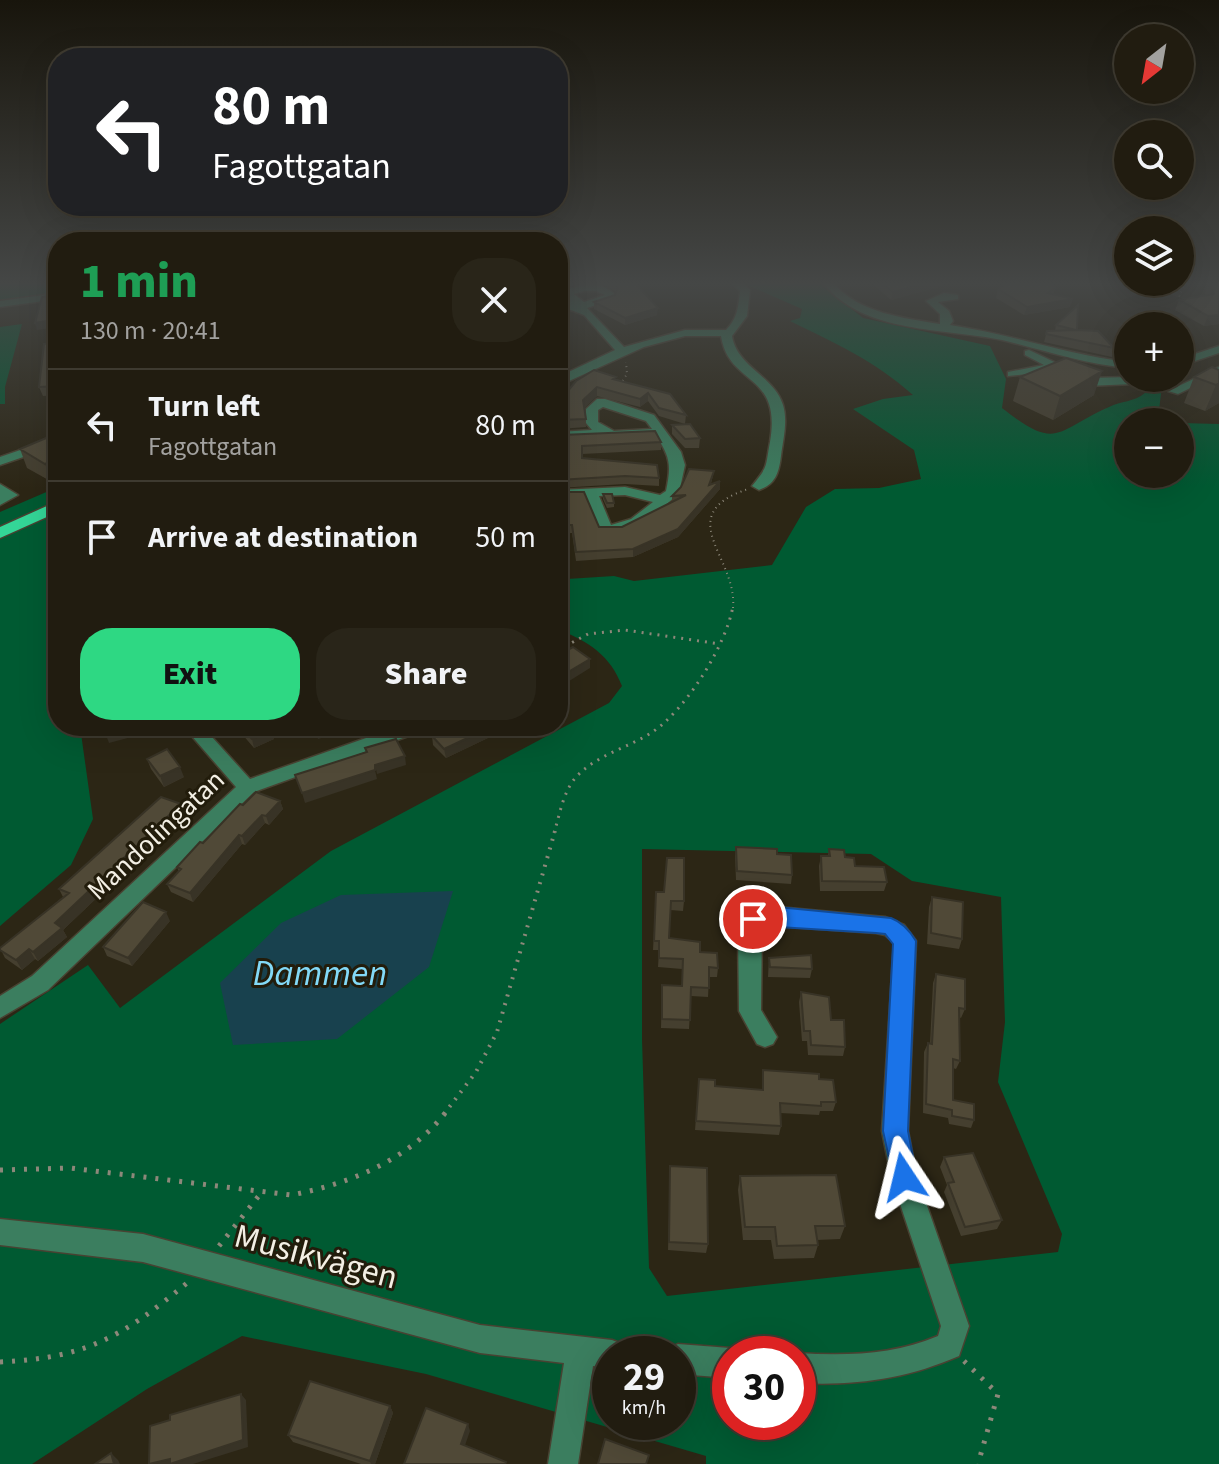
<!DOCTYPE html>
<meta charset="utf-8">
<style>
body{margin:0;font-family:"Source Sans 3",sans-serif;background:#292519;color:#f1f3f6;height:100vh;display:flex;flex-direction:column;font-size:30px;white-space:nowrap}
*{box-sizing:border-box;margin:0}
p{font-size:26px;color:#a2a19f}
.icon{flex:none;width:44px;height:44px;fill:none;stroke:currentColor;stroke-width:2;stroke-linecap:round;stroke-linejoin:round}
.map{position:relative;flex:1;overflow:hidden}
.details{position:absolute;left:48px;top:232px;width:520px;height:504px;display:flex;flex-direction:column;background:#211c10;border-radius:32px;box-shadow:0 8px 32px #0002,0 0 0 2px #3e3a30}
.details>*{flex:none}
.top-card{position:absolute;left:48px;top:48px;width:520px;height:168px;border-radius:32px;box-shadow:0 8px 32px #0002,0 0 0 2px #3e3a30;background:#202124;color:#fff;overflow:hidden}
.needle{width:52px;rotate:211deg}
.fabs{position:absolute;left:1114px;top:24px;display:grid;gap:16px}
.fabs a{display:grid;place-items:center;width:80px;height:80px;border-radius:50%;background:#211c10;box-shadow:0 8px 32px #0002,0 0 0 2px #3e3a30;font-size:40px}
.speed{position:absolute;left:592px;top:1336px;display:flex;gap:16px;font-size:40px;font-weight:700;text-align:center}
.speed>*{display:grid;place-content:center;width:104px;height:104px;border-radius:50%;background:#211c10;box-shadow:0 8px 32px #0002,0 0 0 2px #3e3a30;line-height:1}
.speed small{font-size:20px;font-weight:400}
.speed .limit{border:12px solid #d22;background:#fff;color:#111}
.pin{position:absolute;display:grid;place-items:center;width:68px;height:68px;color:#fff;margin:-34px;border:4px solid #fff;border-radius:50%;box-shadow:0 2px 8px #0007}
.me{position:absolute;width:88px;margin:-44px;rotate:350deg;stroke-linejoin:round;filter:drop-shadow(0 0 6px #0008)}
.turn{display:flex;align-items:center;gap:28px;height:168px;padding:0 32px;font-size:36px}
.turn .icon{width:104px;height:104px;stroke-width:2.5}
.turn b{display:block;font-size:56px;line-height:68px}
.round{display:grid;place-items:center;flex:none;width:84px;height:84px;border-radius:32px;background:#292519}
.overview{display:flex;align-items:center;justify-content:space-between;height:136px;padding:0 32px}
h1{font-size:48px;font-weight:800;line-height:60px;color:#1e9e55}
.primary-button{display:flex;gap:16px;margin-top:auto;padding:16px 32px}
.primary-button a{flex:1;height:92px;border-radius:32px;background:#2ed883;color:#111;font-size:32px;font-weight:800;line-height:92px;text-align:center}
.primary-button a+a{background:#292519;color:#f1f3f6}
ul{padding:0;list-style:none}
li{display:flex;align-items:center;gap:24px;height:112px;padding:0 32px;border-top:2px solid #3e3a30}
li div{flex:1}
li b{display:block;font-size:30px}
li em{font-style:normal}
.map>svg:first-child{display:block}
.forest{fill:#005a32;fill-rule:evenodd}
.water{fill:#18414e}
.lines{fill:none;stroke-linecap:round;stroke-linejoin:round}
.minor-casing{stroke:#484232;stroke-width:3}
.major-casing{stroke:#484232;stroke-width:3}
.path-far3{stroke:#8d887a;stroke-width:2;stroke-dasharray:1 4;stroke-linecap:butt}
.path-far2{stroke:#8d887a;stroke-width:3;stroke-dasharray:2 6;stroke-linecap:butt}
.path-far1{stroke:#8d887a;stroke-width:4;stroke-dasharray:2 7;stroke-linecap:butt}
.path{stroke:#8d887a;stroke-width:5;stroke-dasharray:3 9;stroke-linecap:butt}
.minor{fill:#3b7e5f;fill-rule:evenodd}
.major{fill:#34d697;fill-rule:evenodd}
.wall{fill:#453f2f}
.shaded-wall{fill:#383326}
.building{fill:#504937;stroke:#383326;stroke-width:2}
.route{fill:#1a73e8;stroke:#114b97;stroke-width:2}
.labels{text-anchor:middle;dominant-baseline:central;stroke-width:6;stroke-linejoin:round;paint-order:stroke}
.street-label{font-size:28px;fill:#f3efe4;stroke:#221c0b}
.near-street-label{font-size:34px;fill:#f3efe4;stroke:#221c0b}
.near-water-label{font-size:36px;font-style:italic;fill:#82d9f7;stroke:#221c0b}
</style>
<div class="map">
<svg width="1219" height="1464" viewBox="0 0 1219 1464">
<rect width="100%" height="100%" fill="#2c2615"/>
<!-- forest -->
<path class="forest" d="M0 284H52V295L0 302Z
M745 284H820L863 318 990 346 1006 379 1002 408C1058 452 1055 431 1109 407 1121 401 1134 402 1145 393V382L1140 378H1157L1162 386 1159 410 1178 422H1128V474H1180V423L1219 424V1464H706V1456L426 1374 242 1336 147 1389 32 1464H0V1024L88 965 120 1008 331 851 609 703 622 686C610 655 589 642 558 629V564L567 579 614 576 634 581 772 565 806 507 835 489 879 488 921 479 914 450 853 409 883 399 913 395C874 360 836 344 790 321L800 318 802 309ZM642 849 871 854 912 881 1001 897 1005 1022 998 1082 1062 1234 1058 1252 667 1296 649 1268 642 1039ZM610 1354H678V1422H610ZM730 1354H798V1422H730Z
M22 324 5 387V404H0V327Z
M58 487V726H80L93 819 71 865 0 926V512Z"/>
<!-- water -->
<path class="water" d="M453 891 429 967 337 1039 233 1045 220 983 281 923 341 895Z"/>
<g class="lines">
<!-- minor casing -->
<g class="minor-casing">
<path id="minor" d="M733 284H744L750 290 747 316 732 336C737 367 774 376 783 405 788 421 783 440 781 456 779 472 776 484 759 490L752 486C769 465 765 468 770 442 782 371 729 387 721 336H685L644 347 558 386V377L615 350 584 315 558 305V299L570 301 562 293 563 291C582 284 602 280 616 296L614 299 587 308 624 347 685 330H726C738 318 738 307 740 291ZM584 291H596L605 295 584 302 574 294Z
M824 284H834C860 313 903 318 940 324V314L926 301 944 293 958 295V299L938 302 949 311 953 321 950 325C1010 334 1068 355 1128 362V368C1084 364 1044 350 1002 340 945 328 864 334 824 284Z
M58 293V299L0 307V301Z
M558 325 563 328 568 344 558 342Z
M1219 346V353L1180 366V359Z
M1029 350 1088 378 1128 377 1140 380 1134 384 1086 386 1055 371 1008 376V372L1044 365 1025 355V351Z
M1219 367V374L1178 394 1168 391Z
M597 399H605L654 415 681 452 685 465 679 493 649 520 621 533 600 532 586 497 558 498V490L625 487 660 495 666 491C671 467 671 457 656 436L558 440V432L592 430 586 423V409ZM603 407 646 421 652 429 614 431 598 422V410ZM625 495 653 502 631 519 611 525 599 496Z
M58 437V445L0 465V457Z
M0 484 18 495 0 505Z
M183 726H202L250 779 400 726H428L425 730 254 792 48 990 0 1018V996L32 976 236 787Z
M767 906 885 917 904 925 916 941 908 1131 917 1177 969 1326 959 1356C906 1379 855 1386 798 1383V1353C845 1356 894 1355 938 1336L941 1326 891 1177 882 1131 894 943 885 935 876 933 762 925 761 1010 777 1037 773 1044 765 1047 757 1044 739 1011 738 933 745 913Z
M0 1219 143 1234 480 1325 612 1340 622 1344 626 1354H610V1368L593 1366 578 1464H548L564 1363 480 1353 143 1262 0 1245Z
M678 1344 730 1348 741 1354H730V1378L678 1374V1354H666L668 1349Z"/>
</g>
<!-- major casing -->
<g class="major-casing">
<path id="major" d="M58 501V512L0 538V527Z"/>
</g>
<!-- path-far3 -->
<path class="path-far3" d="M1182 301 1179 295 1186 284
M620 385 627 374 626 362
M733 608C738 558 670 515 748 489"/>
<!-- path-far2 -->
<path class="path-far2" d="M558 650 588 634 625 630 720 644
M554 833C560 814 563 791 577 776 597 755 627 748 651 733 685 711 726 646 733 606"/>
<!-- path-far1 -->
<path class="path-far1" d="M444 1114 476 1072 497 1032 555 831"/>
<!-- path -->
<path class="path" d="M0 1170 70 1168 291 1195C349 1184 409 1160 446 1112
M219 1246 261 1193
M964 1361 998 1394 978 1464
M0 1362C86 1358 122 1337 187 1283"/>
<!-- minor -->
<use href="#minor" class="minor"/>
<!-- major -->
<use href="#major" class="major"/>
</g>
<!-- wall -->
<path class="wall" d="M599 284H636L657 315 625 325 594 309V302L615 295 616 292 605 285Z
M873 284H942V286L891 300Z
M1148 284H1181L1168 293 1145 291Z
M1208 284H1219V324L1204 326 1175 310 1179 300 1206 296 1205 293Z
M1055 288 1053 295 1070 307 1024 315 996 298 998 289Z
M1056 325 1077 330 1114 348 1112 357 1044 342 1047 331H1055Z
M58 343V395L43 396 39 387Z
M1219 370V403L1205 411 1184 403 1194 377Z
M1020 377 1094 395 1053 420 1013 401Z
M616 380 670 394 686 415 685 424 659 416 648 401 640 407 597 396 584 408 586 427 560 429 558 403Z
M672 425 700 438 699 448H685L672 434Z
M58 433 52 482 27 468 20 449Z
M562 435 661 442V450L582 454V458L659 478V486L625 484 558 488V447H563Z
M714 471 711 484 720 489 678 537 633 557 576 561 572 533 558 534V492L599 527H622L672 503V496Z
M603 494 614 503V507L607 508 603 499Z
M235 726H268L274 739 254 748Z
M432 736 490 737 446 758 433 745Z
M147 759 184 777 164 787 151 769Z
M280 801 283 809 269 825 265 823 245 845 242 844 193 902 171 892 167 884 179 872 177 867 203 843Z
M185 814 63 930 67 937 38 961 35 959 22 970 5 958 0 948 63 897 59 889Z
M736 847 792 875 791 884 736 880 735 856Z
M829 849 845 857 855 866 887 882 884 891H820L819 866 821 856H828Z
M656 892H664L684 901 683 911 670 910 669 938 700 952 718 968 717 977H709L708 997 691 996 689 1029 661 1028 662 985 682 986V969L658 967 659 950H653Z
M932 897 962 939 959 949 927 944 929 907Z
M170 921 132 966 107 956 103 947Z
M769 958 812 969 810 978 768 977Z
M936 974 965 1009 961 1018 959 1017 960 1061 956 1069 953 1068V1100L974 1120 971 1128 949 1124 948 1118 923 1113 924 1052 928 1043 930 1044 933 983Z
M801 992 831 1020 845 1047 843 1056 808 1055 807 1041H802L799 1002Z
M763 1070 819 1079 836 1102 833 1111H820L819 1115 780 1113 781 1126 779 1135 695 1130 699 1079 715 1086 762 1090Z
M944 1157 1002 1220 997 1229 961 1236 944 1192 947 1185 940 1167Z
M670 1175 708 1244 706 1253 668 1250Z
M740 1176 845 1226 840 1239 817 1240 818 1245 814 1258 774 1259 771 1240H743L738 1190Z
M390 1406 393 1413 375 1464H361L293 1442 288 1435Z"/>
<!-- shaded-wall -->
<path class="shaded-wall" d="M560 284H577L560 290Z
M922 284H942V286L891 300 893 292Z
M1172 284H1181L1168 293 1170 285Z
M1073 299 1070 307 1024 315 1027 307Z
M658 308 657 315 625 325V318Z
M1219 315V324L1204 326 1208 316Z
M58 319V327L37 330 35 323Z
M1102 371 1094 395 1053 420 1060 396Z
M1219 383V403L1205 411 1216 385Z
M597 387V396L583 409V400Z
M648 393V401L640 407V399Z
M58 458V480L52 482 45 464Z
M720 481V489L678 537 633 557V549Z
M590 659V668L558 688V678Z
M137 726H148L150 732 109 743 106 735Z
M328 726H351L352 729 318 739 315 730Z
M489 728 490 737 446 758 444 749Z
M271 730 274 739 254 748 252 739Z
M405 756 406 765 377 774 375 765Z
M180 767 184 777 164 787 160 776Z
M375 770 377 779 305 803 302 793Z
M280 801 283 809 269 825 266 816Z
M181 804 185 814 63 930 67 937 38 961 33 952 55 923Z
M262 815 265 823 245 845 242 836Z
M239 835 242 844 193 902 190 893Z
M166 912 170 921 132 966 128 958Z
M29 949 35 959 22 970 16 960Z
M241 1394 246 1400 248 1447 193 1464H152Z
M390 1406 393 1413 375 1464H371L370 1461Z
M468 1424 470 1431 463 1451 461 1444Z
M111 1453 118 1460 120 1464H114Z"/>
<!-- building -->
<path class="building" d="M614 284H636L658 308 625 318 594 302 615 295 618 287Z
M883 284H922L893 292Z
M1006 284H1052L1055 288 1048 293 1073 299 1027 307 998 289Z
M1209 284H1219V315L1208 316 1179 300 1214 294Z
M58 294V319L35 323 42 297Z
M1078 305 1077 330 1098 331 1114 348 1046 334 1047 331 1076 330 1056 325Z
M58 343V386L39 387 44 344Z
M1066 358 1102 371 1060 396 1020 377Z
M1212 367 1219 370V383L1216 385 1194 377Z
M594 370 616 377 613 379 670 394 686 415 659 408 648 393 640 399 597 387 583 400 586 419 560 420 558 403 576 381Z
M690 424 700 438 685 439 672 425Z
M655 431 661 442 582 446V458L657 465 659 478 625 476 558 480V447H564L562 435Z
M58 433V458L45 464 20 449Z
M689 469 714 471 709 485 720 481 678 529 633 549 576 552 572 525H558V492H584L599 527H622L686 495 672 496 681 487Z
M603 494H612L614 503H607Z
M573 647 590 659 558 678V650L562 653Z
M104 726H137L106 735Z
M240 726H268L271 730 252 739Z
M314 726H328L315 730Z
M454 726H486L489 728 444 749 432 736Z
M396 739 405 756 375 765V770L302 793 295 775 367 752 365 748Z
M167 749 180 767 160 776 147 759Z
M256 792 280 801 266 816 262 815 242 836 239 835 190 893 167 884 181 869 177 867 200 842 203 843 240 804 243 805Z
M161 797 181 804 55 923 62 928 33 952 29 949 16 960 0 950V948L69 893 59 889Z
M736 847 777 849V854L791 855 792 875 737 871Z
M829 849 844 850 845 857 854 858 855 866 884 867 887 882 822 881 821 856H830Z
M667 858H684V901H671L669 938 700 942V952L717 953 718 968 709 967V988L691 987 690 1020 662 1019V985L682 986 683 959 659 958V941H654L656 892H664Z
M932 897 963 902 962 939 931 933Z
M143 902 166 912 128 958 103 947Z
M811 955 812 969 770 967 769 958Z
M936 974 965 979V1009L959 1008 960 1061 953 1059V1100L974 1104V1120L952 1116V1110L926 1104 928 1043 932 1044Z
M801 992 829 997 831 1020H844L845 1047 811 1045 810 1031H804Z
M763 1070 819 1074V1079L833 1080 836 1102H821V1106L780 1103 781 1126 696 1121 699 1079 715 1080V1086L763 1090Z
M973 1153 1002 1220 965 1227 948 1183 954 1182 944 1157Z
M670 1166 707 1168 708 1244 669 1242Z
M836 1175 845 1226H815L818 1245 777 1246 775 1227H745L740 1176Z
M310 1381 390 1406 370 1461 288 1435Z
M241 1394 243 1440 170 1464V1459L149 1464 150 1426 170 1420V1415Z
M426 1408 468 1424 461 1444 506 1462 505 1464H404Z
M605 1439 649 1455 646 1464H598Z
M111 1453 114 1464H95Z"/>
<!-- sky -->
<linearGradient id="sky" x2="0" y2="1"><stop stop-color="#18150c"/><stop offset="0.58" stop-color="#454746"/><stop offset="1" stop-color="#454746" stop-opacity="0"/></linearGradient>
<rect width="1219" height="489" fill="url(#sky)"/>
<!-- route -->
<path class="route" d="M767 906 891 918C902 922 910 931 916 941L908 1131 917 1177 913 1186 904 1190 895 1186 883 1131 893 944 885 934 876 933 746 925 743 919 746 912Z"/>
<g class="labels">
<!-- street labels -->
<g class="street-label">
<text transform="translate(156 835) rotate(-43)">Mandolingatan</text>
</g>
<!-- near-street labels -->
<g class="near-street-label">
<text transform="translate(316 1257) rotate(15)">Musikvägen</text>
</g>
<!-- near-water labels -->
<g class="near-water-label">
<text x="320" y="973">Dammen</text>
</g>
</g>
</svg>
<div class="fabs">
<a><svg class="needle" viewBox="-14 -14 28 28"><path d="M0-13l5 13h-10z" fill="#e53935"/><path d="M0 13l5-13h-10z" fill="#a2a19f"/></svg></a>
<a><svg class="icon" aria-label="search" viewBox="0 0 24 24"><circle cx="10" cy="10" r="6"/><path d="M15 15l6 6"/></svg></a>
<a><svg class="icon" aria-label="layers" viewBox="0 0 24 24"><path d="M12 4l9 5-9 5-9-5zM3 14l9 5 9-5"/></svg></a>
<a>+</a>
<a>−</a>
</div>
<div class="speed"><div>29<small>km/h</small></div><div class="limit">30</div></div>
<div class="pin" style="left:753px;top:919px;background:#d93025"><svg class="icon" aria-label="arrive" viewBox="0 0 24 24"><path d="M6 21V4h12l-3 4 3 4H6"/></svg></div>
<svg class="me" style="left:904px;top:1177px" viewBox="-20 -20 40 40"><path d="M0-17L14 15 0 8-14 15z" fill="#1a73e8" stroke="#fff" stroke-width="4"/></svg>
<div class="top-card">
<div class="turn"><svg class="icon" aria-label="left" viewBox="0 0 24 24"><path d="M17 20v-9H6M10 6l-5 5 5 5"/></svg><div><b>80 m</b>Fagottgatan</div></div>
</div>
<section class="details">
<div class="overview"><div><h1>1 min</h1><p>130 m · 20:41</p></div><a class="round"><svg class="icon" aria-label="close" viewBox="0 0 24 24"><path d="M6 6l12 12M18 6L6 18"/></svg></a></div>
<ul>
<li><svg class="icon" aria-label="left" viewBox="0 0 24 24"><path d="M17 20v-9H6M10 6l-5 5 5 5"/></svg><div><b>Turn left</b><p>Fagottgatan</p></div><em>80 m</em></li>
<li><svg class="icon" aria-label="arrive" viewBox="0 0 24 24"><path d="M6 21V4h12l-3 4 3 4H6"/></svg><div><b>Arrive at destination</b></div><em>50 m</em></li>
</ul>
<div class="primary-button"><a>Exit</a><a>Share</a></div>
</section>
</div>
